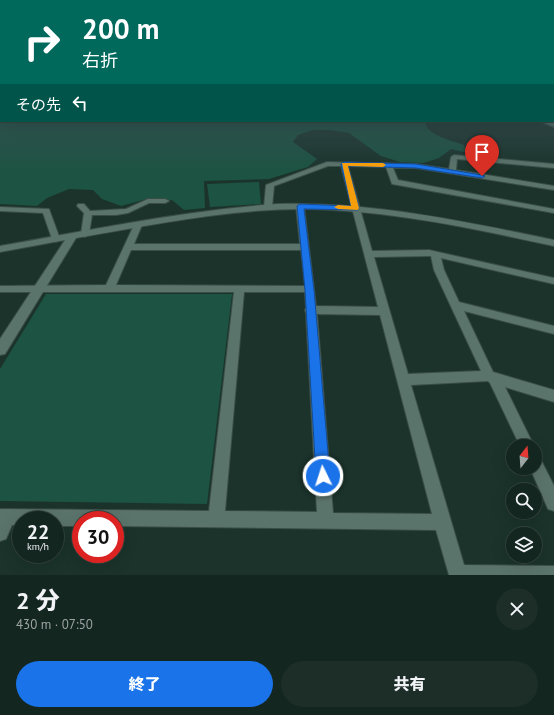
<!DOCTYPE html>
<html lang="ja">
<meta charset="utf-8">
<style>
body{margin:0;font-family:"PT Sans","Noto Sans JP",sans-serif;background:#1d2e29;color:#f1f3f6;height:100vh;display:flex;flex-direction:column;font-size:15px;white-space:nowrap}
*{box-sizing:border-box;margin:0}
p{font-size:13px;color:#9da5a5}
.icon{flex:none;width:22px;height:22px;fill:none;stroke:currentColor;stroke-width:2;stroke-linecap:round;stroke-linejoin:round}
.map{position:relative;height:575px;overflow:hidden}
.sheet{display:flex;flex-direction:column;background:#142620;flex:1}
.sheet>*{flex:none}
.hud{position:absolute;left:0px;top:0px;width:554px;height:122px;box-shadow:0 4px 16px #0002,0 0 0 1px #33433e;background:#00695c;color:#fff;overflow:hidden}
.needle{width:26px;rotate:17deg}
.tools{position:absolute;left:506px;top:439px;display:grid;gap:8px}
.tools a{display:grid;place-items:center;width:36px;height:36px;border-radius:50%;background:#142620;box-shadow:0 4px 16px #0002,0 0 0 1px #33433e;font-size:20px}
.speed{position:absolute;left:12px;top:511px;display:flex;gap:8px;font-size:20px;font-weight:700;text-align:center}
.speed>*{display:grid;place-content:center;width:52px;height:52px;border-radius:50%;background:#142620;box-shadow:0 4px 16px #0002,0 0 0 1px #33433e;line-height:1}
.speed small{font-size:10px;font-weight:400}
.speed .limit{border:6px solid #d22;background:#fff;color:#111}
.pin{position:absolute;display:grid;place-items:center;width:34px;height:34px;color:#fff;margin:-41px -17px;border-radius:50% 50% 50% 0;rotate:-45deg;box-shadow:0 0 4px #0007}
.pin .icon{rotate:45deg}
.me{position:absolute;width:44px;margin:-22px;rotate:356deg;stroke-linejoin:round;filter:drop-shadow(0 0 3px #0008)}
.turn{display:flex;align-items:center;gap:14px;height:84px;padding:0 16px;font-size:18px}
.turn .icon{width:52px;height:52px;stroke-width:2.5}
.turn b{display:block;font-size:28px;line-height:34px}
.then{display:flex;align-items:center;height:38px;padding:0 16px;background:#0003;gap:8px;font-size:15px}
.round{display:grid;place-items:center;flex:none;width:42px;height:42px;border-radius:21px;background:#1d2e29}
.summary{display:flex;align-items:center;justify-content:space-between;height:68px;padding:0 16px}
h1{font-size:24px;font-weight:800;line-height:30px}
.cta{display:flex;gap:8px;margin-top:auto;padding:8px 16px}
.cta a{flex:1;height:46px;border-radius:24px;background:#1a73e8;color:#fff;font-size:16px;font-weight:800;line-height:46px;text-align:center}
.cta a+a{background:#1d2e29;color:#f1f3f6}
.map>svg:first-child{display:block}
.green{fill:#1c5342}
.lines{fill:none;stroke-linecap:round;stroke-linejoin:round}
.minor-casing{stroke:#3a4e47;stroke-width:2}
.tertiary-casing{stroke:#3a4e47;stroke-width:2}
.secondary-casing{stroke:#3a4e47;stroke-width:2}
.minor{fill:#5b746b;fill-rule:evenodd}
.tertiary{fill:#5b746b;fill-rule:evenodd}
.secondary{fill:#5b746b;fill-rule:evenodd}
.route{fill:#1a73e8;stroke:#114b97}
.slow{fill:#f59e0b}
</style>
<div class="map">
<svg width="554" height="575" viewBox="0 0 554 575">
<rect width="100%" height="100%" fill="#1b332b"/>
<!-- green -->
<path class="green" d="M0 115 1 121H425C425 135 453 141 464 145L468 153 451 149 439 158 423 163 400 162 381 156 349 133 331 130H313L298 135 293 142 317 159 308 167 269 179 204 181 205 208 184 210 172 200 147 199 121 206 102 199 93 190 69 189 47 198 37 206 0 204Z
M259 182 261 204 210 207 207 184Z
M46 294H232L207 504 0 501V369Z"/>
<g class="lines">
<!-- minor casing -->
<g class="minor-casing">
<path id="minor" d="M454 155 554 164V168L457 159 456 170 554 186V190L416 168H393L398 180 554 209V213L392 184 386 167 348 166 372 251 429 250 554 278V284L441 258 444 270 459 302 554 326V334L464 311 493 372 554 390V402L505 387 534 446H520L490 383 488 381 411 385 464 565 554 566V575H449L436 530 115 526V520H81V526H55V520H21V525H12L6 539 0 541V509L209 511 234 292H0V286L106 285 134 225 138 223 142 225 134 244H300L296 206 300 204 304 206 316 306 378 307 341 166H328L274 186 272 207 268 209 264 207 266 185 327 162 416 164 449 169 451 157ZM131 250H301L305 286 116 285ZM429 256H431L434 270 481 371 408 374 374 257ZM244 292H305L306 308 305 310 306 313 317 512 225 511ZM317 314 380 315 432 514 333 513Z
M148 199H165L169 201 165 203H149L128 213 116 215H92L89 234 85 237 81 234 84 213 77 206 78 204H84L90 211 126 209Z
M0 207 49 209 60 239 56 242 52 239 43 213 0 211Z
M535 456 540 458 554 486V511L548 509 530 468H535Z"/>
</g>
<!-- tertiary casing -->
<g class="tertiary-casing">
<path id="tertiary" d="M278 204C372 202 463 221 554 240V246C471 228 388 210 304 209 227 209 151 225 76 238L5 354 0 355V339L65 240 0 252V246C92 230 185 210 278 204Z"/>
</g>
<!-- secondary casing -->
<g class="secondary-casing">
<path id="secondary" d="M541 121 554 123V127L542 122Z"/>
</g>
<!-- minor -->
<use href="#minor" class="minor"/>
<!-- tertiary -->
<use href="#tertiary" class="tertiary"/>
<!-- secondary -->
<use href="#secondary" class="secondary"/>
</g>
<!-- sky -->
<linearGradient id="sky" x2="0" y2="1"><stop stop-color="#0f1c18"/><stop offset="0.53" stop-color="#395055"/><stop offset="1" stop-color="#395055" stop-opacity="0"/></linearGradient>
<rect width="554" height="172" fill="url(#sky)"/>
<!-- route -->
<path class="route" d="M344 162 416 164 482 175 485 176 482 178 416 168 348 166 359 208 358 210 304 209 314 290 330 476 328 481 323 483 318 481 316 476 305 290 297 206 300 204 351 206 341 164Z"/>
<!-- slow -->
<path class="slow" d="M342 163H383L386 165 383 167 348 166 359 208 358 210 338 209 334 207 338 205 351 206Z"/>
</svg>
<div class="tools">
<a><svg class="needle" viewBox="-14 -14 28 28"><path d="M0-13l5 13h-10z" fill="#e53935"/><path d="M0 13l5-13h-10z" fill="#9da5a5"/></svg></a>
<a><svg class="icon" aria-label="search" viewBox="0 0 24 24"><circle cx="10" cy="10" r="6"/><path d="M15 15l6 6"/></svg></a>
<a><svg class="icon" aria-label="layers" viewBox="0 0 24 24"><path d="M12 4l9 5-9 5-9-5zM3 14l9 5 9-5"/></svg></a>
</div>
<div class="speed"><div>22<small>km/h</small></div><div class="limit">30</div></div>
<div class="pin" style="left:482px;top:176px;background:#d93025"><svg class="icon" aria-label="arrive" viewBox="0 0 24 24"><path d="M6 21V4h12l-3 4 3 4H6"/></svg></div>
<svg class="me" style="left:323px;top:476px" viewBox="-20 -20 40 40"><circle r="17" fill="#1a73e8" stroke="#fff" stroke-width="3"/><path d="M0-11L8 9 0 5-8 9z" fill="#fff"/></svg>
<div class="hud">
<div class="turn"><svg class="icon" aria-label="right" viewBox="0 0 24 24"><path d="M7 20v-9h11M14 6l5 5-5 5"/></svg><div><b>200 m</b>右折</div></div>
<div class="then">その先<svg class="icon" aria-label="left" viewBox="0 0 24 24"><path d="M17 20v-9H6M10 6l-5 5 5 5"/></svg></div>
</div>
</div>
<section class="sheet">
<div class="summary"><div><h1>2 分</h1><p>430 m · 07:50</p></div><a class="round"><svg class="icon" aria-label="close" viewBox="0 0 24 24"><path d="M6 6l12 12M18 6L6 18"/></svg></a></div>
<div class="cta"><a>終了</a><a>共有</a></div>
</section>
